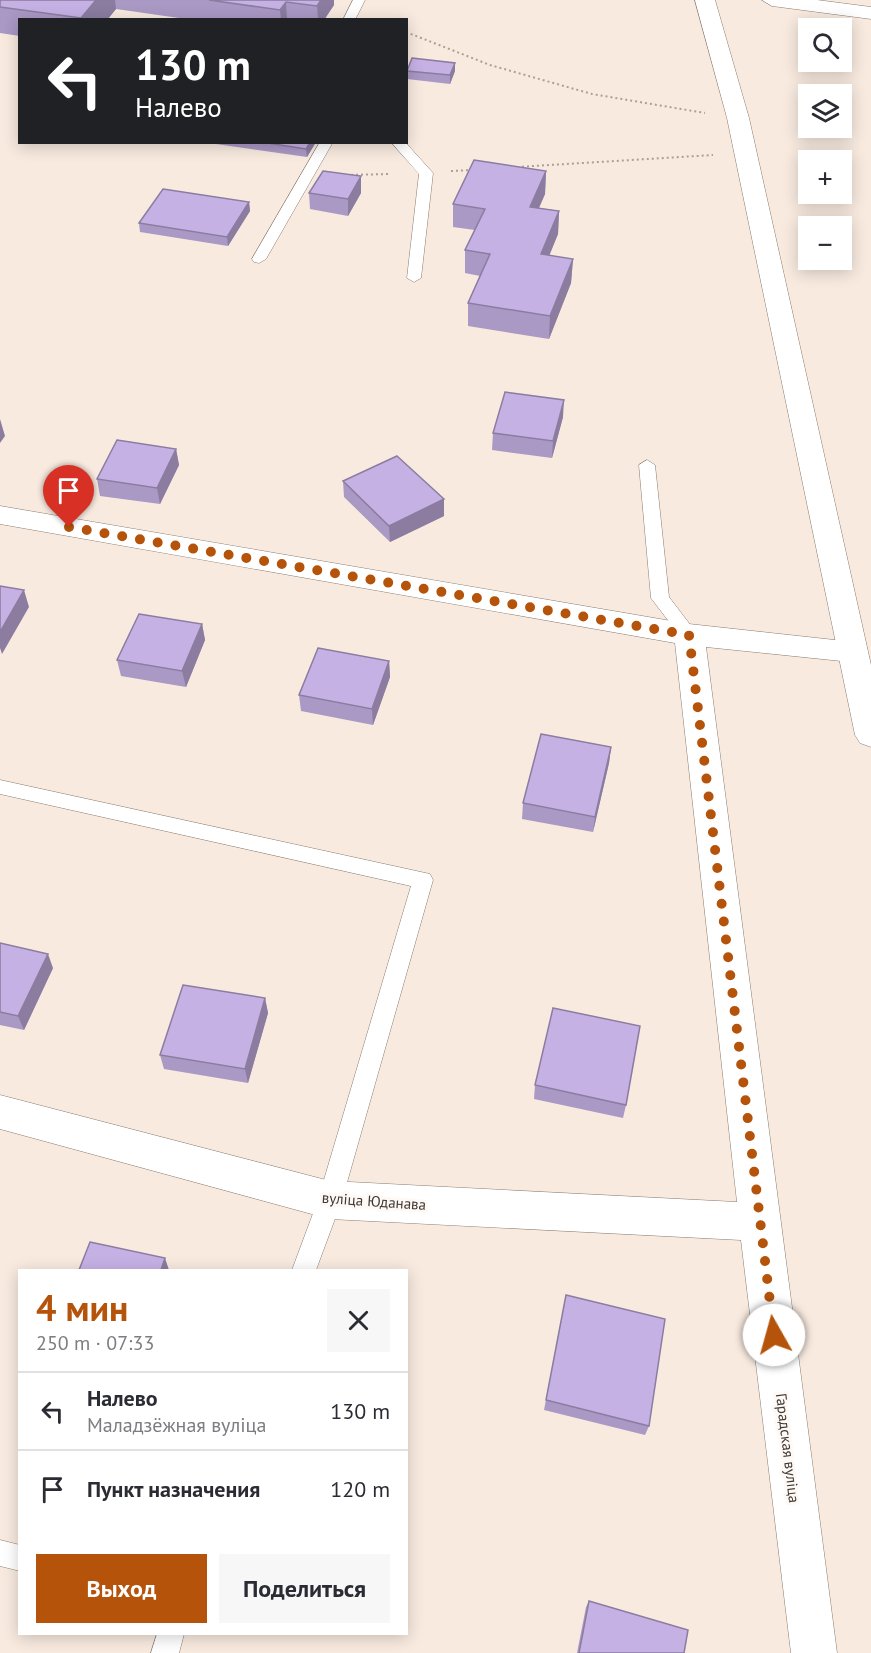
<!DOCTYPE html>
<html lang="ru">
<meta charset="utf-8">
<style>
body{margin:0;font-family:"PT Sans",sans-serif;background:#f7f7f7;color:#2b2b33;height:100vh;display:flex;flex-direction:column;font-size:22px;white-space:nowrap}
*{box-sizing:border-box;margin:0}
p{font-size:20px;color:#7c7c81}
.icon{flex:none;width:33px;height:33px;fill:none;stroke:currentColor;stroke-width:2;stroke-linecap:round;stroke-linejoin:round}
.map{position:relative;flex:1;overflow:hidden}
.details{position:absolute;left:18px;top:1269px;width:390px;height:366px;display:flex;flex-direction:column;background:#fff;border-radius:0px;box-shadow:0 3px 15px #0003}
.details>*{flex:none}
.guide{position:absolute;left:18px;top:18px;width:390px;height:126px;border-radius:0px;box-shadow:0 3px 15px #0003;background:#202124;color:#fff;overflow:hidden}
.buttons{position:absolute;left:798px;top:18px;display:grid;gap:12px}
.buttons a{display:grid;place-items:center;width:54px;height:54px;border-radius:0px;background:#fff;box-shadow:0 3px 15px #0003;font-size:30px}
.pin{position:absolute;display:grid;place-items:center;width:51px;height:51px;color:#fff;margin:-62px -26px;border-radius:50% 50% 50% 0;rotate:-45deg;box-shadow:0 0 6px #0007}
.pin .icon{rotate:45deg}
.me{position:absolute;width:66px;margin:-33px;rotate:353deg;stroke-linejoin:round;filter:drop-shadow(0 0 4px #0008)}
.turn{display:flex;align-items:center;gap:21px;height:126px;padding:0 18px;font-size:27px}
.turn .icon{width:78px;height:78px;stroke-width:2.5}
.turn b{display:block;font-size:42px;line-height:51px}
.round{display:grid;place-items:center;flex:none;width:63px;height:63px;border-radius:0px;background:#f7f7f7}
.summary{display:flex;align-items:center;justify-content:space-between;height:102px;padding:0 18px}
h1{font-size:36px;font-weight:600;line-height:45px;color:#b45309}
.primary-button{display:flex;gap:12px;margin-top:auto;padding:12px 18px}
.primary-button a{flex:1;height:69px;border-radius:0px;background:#b45309;color:#fff;font-size:24px;font-weight:600;line-height:69px;text-align:center}
.primary-button a+a{background:#f7f7f7;color:#2b2b33}
ul{padding:0;list-style:none}
li{display:flex;align-items:center;gap:18px;height:78px;padding:0 18px;border-top:2px solid #e1e1e2}
li div{flex:1}
li b{display:block;font-size:22px}
li em{font-style:normal}
.map>svg:first-child{display:block}
.lines{fill:none;stroke-linecap:round;stroke-linejoin:round}
.service-casing{stroke:#897c72;stroke-width:1}
.minor-casing{stroke:#897c72;stroke-width:1}
.tertiary-casing{stroke:#897c72;stroke-width:1}
.path{stroke:#aaa097;stroke-width:2;stroke-dasharray:2 3;stroke-linecap:butt}
.service{fill:#fff;fill-rule:evenodd}
.minor{fill:#fff;fill-rule:evenodd}
.tertiary{fill:#fff;fill-rule:evenodd}
.wall{fill:#aa98c5}
.shaded-wall{fill:#8b7ca0}
.building{fill:#c6b1e5;stroke:#8b7ca0;stroke-width:1.5}
.route{stroke:#b45309;stroke-width:10;stroke-dasharray:0 18}
.labels{text-anchor:middle;dominant-baseline:central;stroke-width:6;stroke-linejoin:round;paint-order:stroke}
.street-label{font-size:15px;fill:#3e3934;stroke:#fff9f5}
</style>
<div class="map">
<svg width="871" height="1653" viewBox="0 0 871 1653">
<rect width="100%" height="100%" fill="#f8eadf"/>
<g class="lines">
<!-- service casing -->
<g class="service-casing">
<path id="service" d="M353 0H365L355 20H343Z
M320 142H333L266 259 259 263 254 262 252 259Z
M391 142H405L433 173 421 278 414 282 407 278 419 174Z
M647 460 655 465 669 597 698 635 695 640H683L651 598 639 465Z
M0 780 430 874 433 880 342 1200 316 1270H292L318 1200 411 886 0 794Z
M0 1540 20 1545V1571L0 1566Z
M157 1634H184L179 1653H151Z"/>
</g>
<!-- minor casing -->
<g class="minor-casing">
<path id="minor" d="M762 0H817L871 7V19L772 6Z
M0 506 689 624 862 643 866 651 862 659 851 662 706 647 837 1653H791L741 1240 330 1219 0 1129V1095L330 1181 737 1202 675 643 0 524Z"/>
</g>
<!-- tertiary casing -->
<g class="tertiary-casing">
<path id="tertiary" d="M695 0H715L749 118 871 665V747L860 743 855 735 727 118Z"/>
</g>
<!-- path -->
<path class="path" d="M406 32 490 65 592 94 705 113
M517 167 713 155
M451 171 474 170
M346 175 390 174"/>
<!-- service -->
<use href="#service" class="service"/>
<!-- minor -->
<use href="#minor" class="minor"/>
<!-- tertiary -->
<use href="#tertiary" class="tertiary"/>
</g>
<!-- wall -->
<path class="wall" d="M0 0H334V5L324 20H193L116 9 107 20H20V36L0 33Z
M455 63V71L450 84 407 79V71Z
M202 142H316L307 157Z
M546 171 545 194 539 208 559 211 558 234 549 256 573 259 571 283 549 339 468 326V303L480 276 465 273V250L475 230 453 227V204Z
M309 193H361L348 216 310 209Z
M249 202 250 211 228 246 140 232 139 223Z
M563 417 552 458 492 450 493 433Z
M176 449 179 465 160 504 100 496 97 479Z
M343 481 444 499V516L390 542 344 497Z
M202 624 205 640 186 687 121 676 117 660Z
M389 661 390 677 373 725 301 711 299 695Z
M611 747 609 763 593 832 522 819 523 803Z
M0 943 53 968 24 1030 0 1025Z
M265 998 268 1013 248 1083 164 1069 160 1055Z
M535 1085 626 1105 623 1118 534 1099Z
M566 1295 649 1426 645 1435 544 1410Z
M589 1601 684 1653H577L586 1607Z"/>
<!-- shaded-wall -->
<path class="shaded-wall" d="M96 0H115L116 9 107 20H81V18Z
M321 0H334V5L324 20H318L317 6Z
M286 2 287 20H281L280 10Z
M455 63V71L450 84V75Z
M310 142H316L307 157 306 149Z
M546 171 545 194 529 230 530 207Z
M361 176V193L348 216V199Z
M249 202 250 211 228 246 227 237Z
M559 211 558 234 540 278 541 254Z
M573 259 571 283 549 339 550 316Z
M564 400 563 417 552 458 553 441Z
M0 419 5 436 0 443Z
M176 449 179 465 160 504 157 488Z
M444 499V516L390 542 389 526Z
M24 590 29 607 2 654 0 648V632Z
M202 624 205 640 186 687 182 671Z
M389 661 390 677 373 725 372 709Z
M611 747 609 763 593 832 595 817Z
M48 954 53 968 24 1030 18 1016Z
M265 998 268 1013 248 1083 245 1069Z
M165 1258 169 1270H161Z"/>
<!-- building -->
<path class="building" d="M0 0H96L81 18 0 7Z
M209 0H321L317 6 286 2 280 10Z
M412 58 455 63 450 75 407 71Z
M261 142H310L306 149Z
M474 160 546 171 530 207 559 211 541 254 573 259 550 316 468 303 490 254 465 250 485 209 453 204Z
M323 171 361 176 348 199 309 193Z
M163 189 249 202 227 237 139 223Z
M505 392 564 400 553 441 493 433Z
M117 440 176 449 157 488 97 479Z
M397 456 444 499 389 526 343 481Z
M0 586 24 590 0 632Z
M139 614 202 624 182 671 117 660Z
M318 648 389 661 372 709 299 695Z
M541 734 611 747 595 817 523 803Z
M0 943 48 954 18 1016 0 1012Z
M183 985 265 998 245 1069 160 1055Z
M553 1008 640 1026 626 1105 535 1085Z
M90 1242 165 1258 161 1270H79Z
M566 1295 665 1319 649 1426 546 1400Z
M589 1601 688 1630 684 1653H579Z"/>
<g class="lines">
<!-- route -->
<path class="route" d="M69 527 689 635 774 1335"/>
</g>
<g class="labels">
<!-- street labels -->
<g class="street-label">
<text transform="translate(374 1201) rotate(4)">вуліца Юданава</text>
<text transform="translate(788 1448) rotate(83)">Гарадская вуліца</text>
</g>
</g>
</svg>
<div class="buttons">
<a><svg class="icon" aria-label="search" viewBox="0 0 24 24"><circle cx="10" cy="10" r="6"/><path d="M15 15l6 6"/></svg></a>
<a><svg class="icon" aria-label="layers" viewBox="0 0 24 24"><path d="M12 4l9 5-9 5-9-5zM3 14l9 5 9-5"/></svg></a>
<a>+</a>
<a>−</a>
</div>
<div class="pin" style="left:69px;top:527px;background:#d93025"><svg class="icon" aria-label="arrive" viewBox="0 0 24 24"><path d="M6 21V4h12l-3 4 3 4H6"/></svg></div>
<svg class="me" style="left:774px;top:1335px" viewBox="-20 -20 40 40"><circle r="19" fill="#fff"/><path d="M0-13L10 11 0 6-10 11z" fill="#b45309"/></svg>
<div class="guide">
<div class="turn"><svg class="icon" aria-label="left" viewBox="0 0 24 24"><path d="M17 20v-9H6M10 6l-5 5 5 5"/></svg><div><b>130 m</b>Налево</div></div>
</div>
<section class="details">
<div class="summary"><div><h1>4 мин</h1><p>250 m · 07:33</p></div><a class="round"><svg class="icon" aria-label="close" viewBox="0 0 24 24"><path d="M6 6l12 12M18 6L6 18"/></svg></a></div>
<ul>
<li><svg class="icon" aria-label="left" viewBox="0 0 24 24"><path d="M17 20v-9H6M10 6l-5 5 5 5"/></svg><div><b>Налево</b><p>Маладзёжная вуліца</p></div><em>130 m</em></li>
<li><svg class="icon" aria-label="arrive" viewBox="0 0 24 24"><path d="M6 21V4h12l-3 4 3 4H6"/></svg><div><b>Пункт назначения</b></div><em>120 m</em></li>
</ul>
<div class="primary-button"><a>Выход</a><a>Поделиться</a></div>
</section>
</div>
